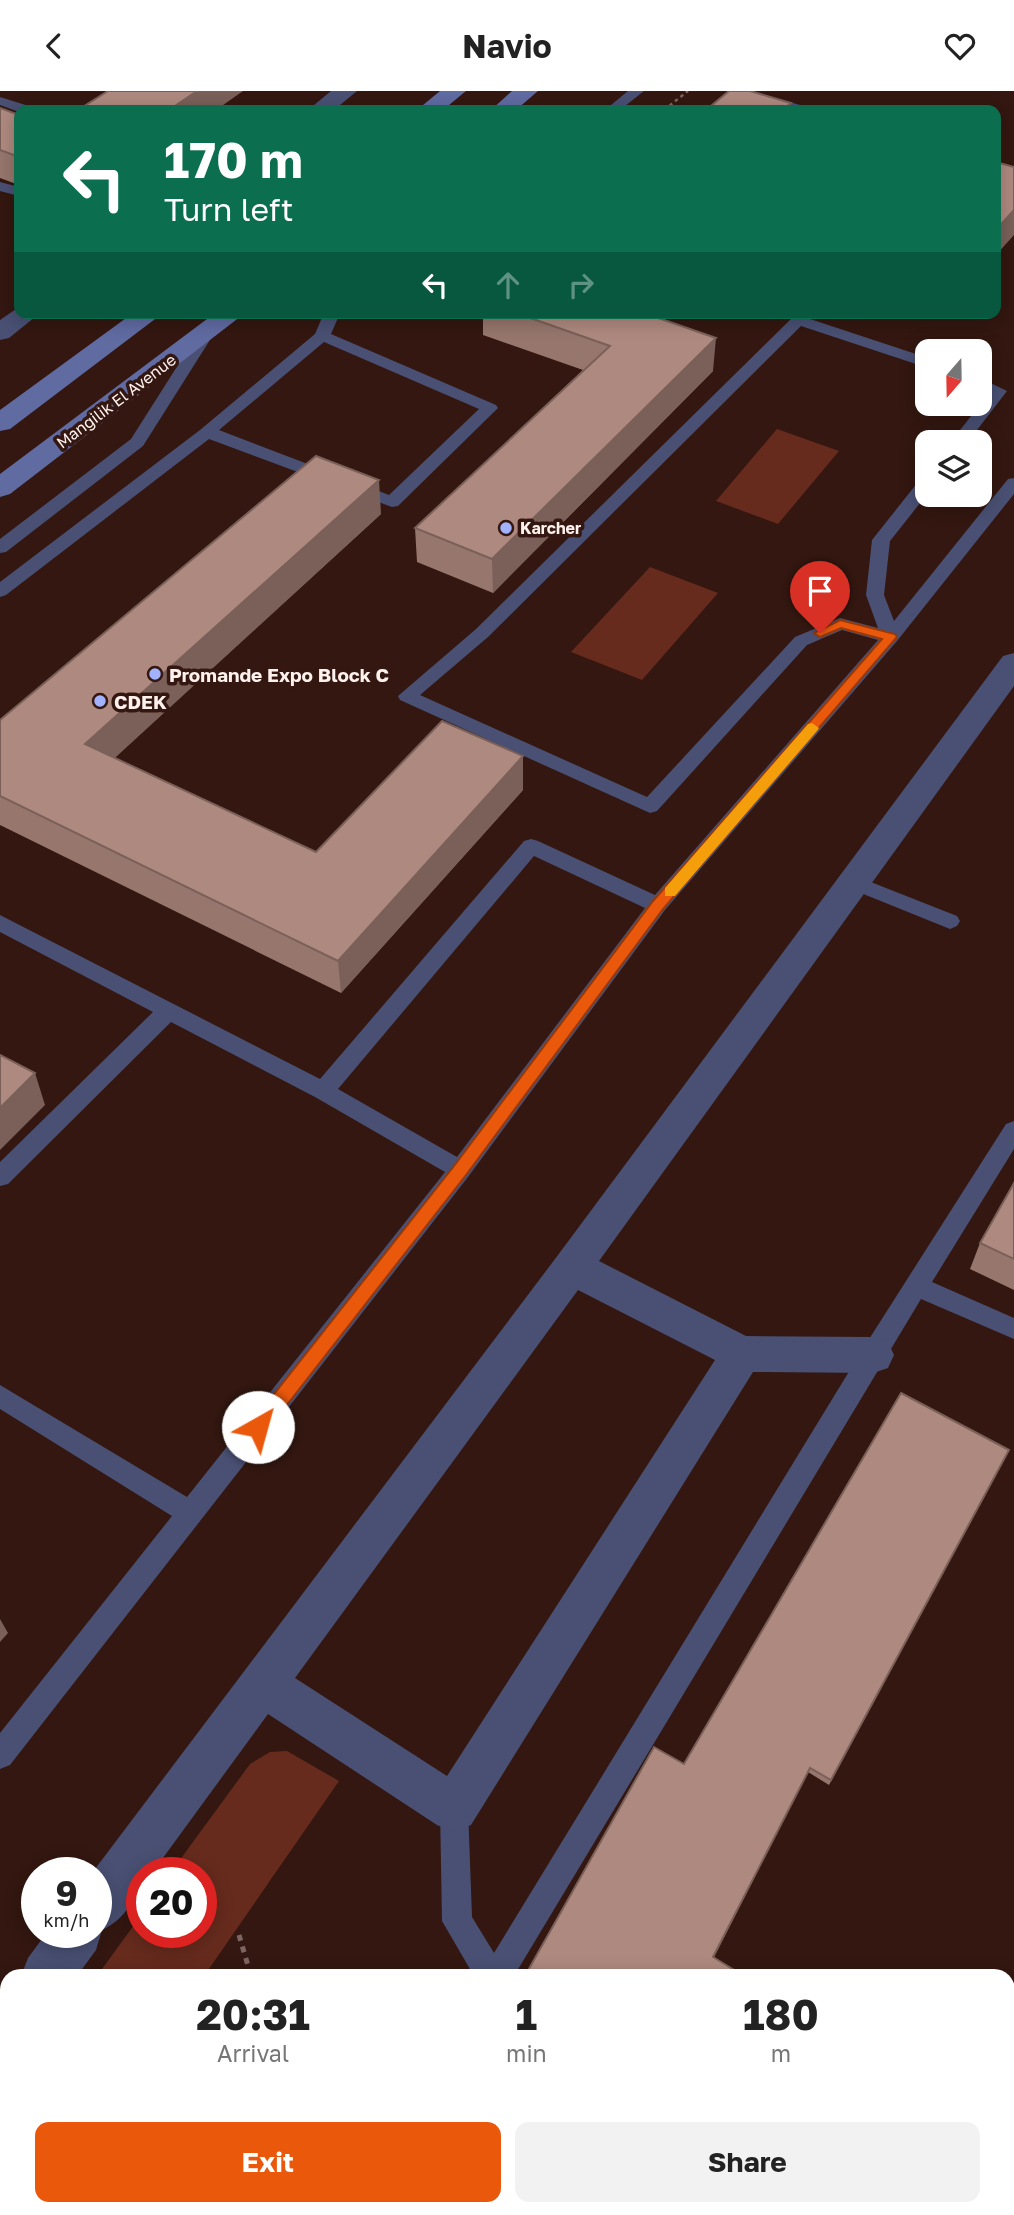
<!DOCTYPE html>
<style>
body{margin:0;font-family:"Golos Text",sans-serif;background:#f2f2f2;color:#222;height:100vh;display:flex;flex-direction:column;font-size:26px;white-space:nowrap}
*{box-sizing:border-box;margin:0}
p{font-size:23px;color:#767676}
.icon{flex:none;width:38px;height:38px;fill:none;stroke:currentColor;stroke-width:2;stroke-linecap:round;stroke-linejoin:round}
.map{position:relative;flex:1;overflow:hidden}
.panel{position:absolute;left:0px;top:1878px;width:1015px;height:247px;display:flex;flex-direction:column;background:#fff;border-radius:21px 21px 0 0;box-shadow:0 4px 18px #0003}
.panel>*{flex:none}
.banner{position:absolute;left:14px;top:14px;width:987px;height:214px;border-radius:14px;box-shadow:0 4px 18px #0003;background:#0b6e4f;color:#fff;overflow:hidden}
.needle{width:46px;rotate:200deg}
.fabs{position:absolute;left:915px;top:248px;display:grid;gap:14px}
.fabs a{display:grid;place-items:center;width:77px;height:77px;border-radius:14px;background:#fff;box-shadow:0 4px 18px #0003;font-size:35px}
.speed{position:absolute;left:21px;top:1766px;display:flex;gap:14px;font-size:35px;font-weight:700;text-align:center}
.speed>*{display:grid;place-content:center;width:91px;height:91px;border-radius:50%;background:#fff;box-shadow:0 4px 18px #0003;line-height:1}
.speed small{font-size:18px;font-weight:400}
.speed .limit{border:10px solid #d22;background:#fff;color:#111}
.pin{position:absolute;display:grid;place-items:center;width:60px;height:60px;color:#fff;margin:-72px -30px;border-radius:50% 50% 50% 0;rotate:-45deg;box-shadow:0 0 7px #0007}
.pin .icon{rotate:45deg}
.me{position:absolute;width:77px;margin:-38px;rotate:38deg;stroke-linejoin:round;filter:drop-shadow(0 0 5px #0008)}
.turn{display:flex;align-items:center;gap:24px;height:147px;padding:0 35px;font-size:32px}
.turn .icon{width:91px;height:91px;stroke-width:2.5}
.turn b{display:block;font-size:49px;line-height:60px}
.lanes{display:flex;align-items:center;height:66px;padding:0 35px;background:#0003;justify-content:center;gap:35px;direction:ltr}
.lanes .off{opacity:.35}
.eta{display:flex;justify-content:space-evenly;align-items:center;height:119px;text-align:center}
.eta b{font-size:42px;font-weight:700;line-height:49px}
.action{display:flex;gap:14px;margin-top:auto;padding:14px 35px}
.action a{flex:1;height:80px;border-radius:14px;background:#ea580c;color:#fff;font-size:28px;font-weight:700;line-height:80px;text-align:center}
.action a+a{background:#f2f2f2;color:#222}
header{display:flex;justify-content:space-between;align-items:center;height:91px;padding:0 35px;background:#fff;font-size:32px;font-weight:700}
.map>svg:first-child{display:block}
.green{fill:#662b1d}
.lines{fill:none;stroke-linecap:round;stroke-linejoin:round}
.path-far1{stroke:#7d6661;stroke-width:2.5;stroke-dasharray:3.5 3.5;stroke-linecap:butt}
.path{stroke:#7d6661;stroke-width:5;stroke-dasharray:6 6;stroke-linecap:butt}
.service{fill:#495073;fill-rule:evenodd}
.minor{fill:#495073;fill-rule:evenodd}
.secondary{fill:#606ba2;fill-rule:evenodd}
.wall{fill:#96766d}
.shaded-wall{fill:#7a6059}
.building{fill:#ae897f;stroke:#7a6059;stroke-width:2}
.route{fill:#ea580c;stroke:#983908;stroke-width:2}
.slow{fill:#f59e0b}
.poi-dot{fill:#a2b2fd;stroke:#331710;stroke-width:2.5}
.labels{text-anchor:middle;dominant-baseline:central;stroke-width:7;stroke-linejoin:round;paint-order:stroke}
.far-street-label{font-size:16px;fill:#fef1ee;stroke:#331710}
.far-poi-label{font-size:16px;font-weight:bold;fill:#fef1ee;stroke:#331710;text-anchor:start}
.poi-label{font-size:19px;font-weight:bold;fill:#fef1ee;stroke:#331710;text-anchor:start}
</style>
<header><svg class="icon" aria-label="back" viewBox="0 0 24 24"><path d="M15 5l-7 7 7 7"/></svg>Navio<svg class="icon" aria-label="heart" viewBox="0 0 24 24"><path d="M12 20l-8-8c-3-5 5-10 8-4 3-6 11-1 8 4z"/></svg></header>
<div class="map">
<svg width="1014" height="2124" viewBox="0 0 1014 2124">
<rect width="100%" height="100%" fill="#331710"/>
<!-- green -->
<path class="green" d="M777 338 839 360 778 433 716 410Z
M650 476 718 502 642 589 571 561Z
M287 1660 339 1690 204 1885H97L142 1823V1841H201V1782L171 1781 250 1673 270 1661Z
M71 2118H139L147 2124H66Z"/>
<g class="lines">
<!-- path-far1 -->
<path class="path-far1" d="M664 19 688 0"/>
<!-- path -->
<path class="path" d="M239 1844 251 1885
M534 2118 539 2124"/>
<!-- service -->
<path class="service" d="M628 0H644L620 19H605Z
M731 0H752L807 16 809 19H788Z
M0 6 32 16 34 19 19 21 0 14Z
M0 91 19 96V105L0 100Z
M324 222H340L331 243 496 314 498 317 398 415 392 416 209 348 6 504 0 506V491L200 339 315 243ZM324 251 479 318 389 404 219 339Z
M798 224 928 267V277L801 235 488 546 420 604 647 706 795 546 840 527 878 537 866 504 872 449 922 386 928 385V402L890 450 884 504 894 530 1008 388 1014 387V403L897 550 665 819 468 1086 10 1674 0 1678V1642L172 1425 0 1318V1294L187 1406 445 1081 315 1006 171 931 8 1093 0 1095V1071L153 921 0 841V824L320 988 524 750 531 748 538 750 655 804 878 549 842 539 807 554 657 720 650 722 400 609 398 605 476 538 793 226ZM534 765 645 817 457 1066 338 998Z
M207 236 215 241 143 355 6 461 0 462V448L131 348 199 241Z
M980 287 1007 300 967 352H950L989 302 980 298Z
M853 784 957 825 960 830 957 835 950 838 846 796 843 791 846 786Z
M1014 1030V1058L932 1191 1014 1227V1248L921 1208 514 1885H474L442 1830 440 1717 444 1707 454 1703 464 1707 468 1717 472 1826 494 1862 864 1256 1006 1033Z
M810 2118H849L852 2124H813Z"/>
<!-- minor -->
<path class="minor" d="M331 0H357L334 19H308Z
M19 216V222H40L9 247 0 249V229Z
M1014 562V595L599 1170 746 1245 873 1246 888 1251 894 1264 888 1277 873 1282 753 1281 471 1734 454 1741 437 1734 268 1623 152 1782H142C142 1803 122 1831 102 1839L96 1859 77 1885H21L28 1867 47 1841H96V1782H92L558 1164 1003 565ZM578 1199 715 1269 447 1685 295 1587Z
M7 1911V1969L0 1972V1914Z"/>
<!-- secondary -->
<path class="secondary" d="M440 0H466L443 19H417Z
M512 0H538L516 19H491Z
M133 222H163L10 338 0 340V319Z
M215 222H245L10 403 0 406V383Z"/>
</g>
<!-- wall -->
<path class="wall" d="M0 17 19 24V94L0 87Z
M483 222H644L713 280 493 502 417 471 415 437 583 279 483 244Z
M381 423 114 667 316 761 523 699 341 902 0 734V629Z
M1014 1092V1199L970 1178 980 1152Z
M1006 1365 829 1694 808 1681 714 1866 744 1885H526V1883L684 1673Z
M886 2118H1008L1014 2124H896Z"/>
<!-- shaded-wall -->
<path class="shaded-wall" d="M197 0H243L216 19H169Z
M791 12 790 19H783Z
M1014 119V144L996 164V139Z
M716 247 713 280 493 502 492 468Z
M379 389 381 423 93 687 85 653Z
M523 665V699L341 902 338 870Z
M35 982 45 1014 0 1059V1017Z
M0 1528 8 1542 0 1551Z"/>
<!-- building -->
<path class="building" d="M108 0H197L169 19H78Z
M729 0H750L791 12 783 19H706Z
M0 17 19 24V66L0 59Z
M996 71 1014 76V119L996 139Z
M516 222H644L716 247 492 468 415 437 610 255Z
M316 365 379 389 85 653 316 761 442 630 523 665 338 870 0 705V629Z
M0 964 35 982 0 1017Z
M1014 1092V1168L980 1152Z
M901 1302 1009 1359 831 1689 810 1677 713 1866 744 1885H528L526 1883 654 1656 684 1673Z
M1008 2048 1014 2051V2124H902L892 2118H1008Z"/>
<!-- route -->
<path class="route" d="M840 529 895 543 897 546 663 818 466 1084 265 1342 258 1344 252 1342 250 1336 252 1331 454 1075 653 810 882 548 841 537 820 546 814 542Z"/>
<!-- slow -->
<path class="slow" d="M812 632 819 637 817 640 675 805H665V797L808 633Z"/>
<!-- markers -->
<g class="poi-dot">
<circle cx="506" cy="437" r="7"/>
<circle cx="155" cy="583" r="7"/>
<circle cx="100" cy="610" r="7"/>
</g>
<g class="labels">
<!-- far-street labels -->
<g class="far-street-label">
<text transform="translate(116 310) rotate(-37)">Mangilik El Avenue</text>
</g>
<!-- far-poi labels -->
<g class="far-poi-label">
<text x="520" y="437">Karcher</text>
</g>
<!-- poi labels -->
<g class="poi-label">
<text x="169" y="583">Promande Expo Block C</text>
<text x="114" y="610">CDEK</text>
</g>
</g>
</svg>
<div class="fabs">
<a><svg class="needle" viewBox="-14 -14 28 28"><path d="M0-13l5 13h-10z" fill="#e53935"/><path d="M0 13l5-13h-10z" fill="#767676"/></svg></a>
<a><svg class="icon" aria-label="layers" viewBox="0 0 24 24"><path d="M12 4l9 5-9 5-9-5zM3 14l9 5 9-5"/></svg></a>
</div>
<div class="speed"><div>9<small>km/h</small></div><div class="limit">20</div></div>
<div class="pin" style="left:820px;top:542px;background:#d93025"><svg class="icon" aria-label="arrive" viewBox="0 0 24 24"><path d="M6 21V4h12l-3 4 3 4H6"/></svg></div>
<svg class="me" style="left:258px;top:1336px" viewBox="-20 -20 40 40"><circle r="19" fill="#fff"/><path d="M0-13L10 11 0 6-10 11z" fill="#ea580c"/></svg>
<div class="banner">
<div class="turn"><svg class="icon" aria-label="left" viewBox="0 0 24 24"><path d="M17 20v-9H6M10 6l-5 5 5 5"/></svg><div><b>170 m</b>Turn left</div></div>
<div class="lanes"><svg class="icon" aria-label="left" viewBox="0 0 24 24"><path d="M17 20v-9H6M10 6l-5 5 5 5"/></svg><svg class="icon off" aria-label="ahead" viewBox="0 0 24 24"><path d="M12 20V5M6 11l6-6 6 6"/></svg><svg class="icon off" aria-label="right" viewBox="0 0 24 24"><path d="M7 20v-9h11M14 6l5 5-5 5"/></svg></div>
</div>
<section class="panel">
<div class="eta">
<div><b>20:31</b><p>Arrival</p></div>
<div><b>1</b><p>min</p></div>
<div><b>180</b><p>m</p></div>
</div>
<div class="action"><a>Exit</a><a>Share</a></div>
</section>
</div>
